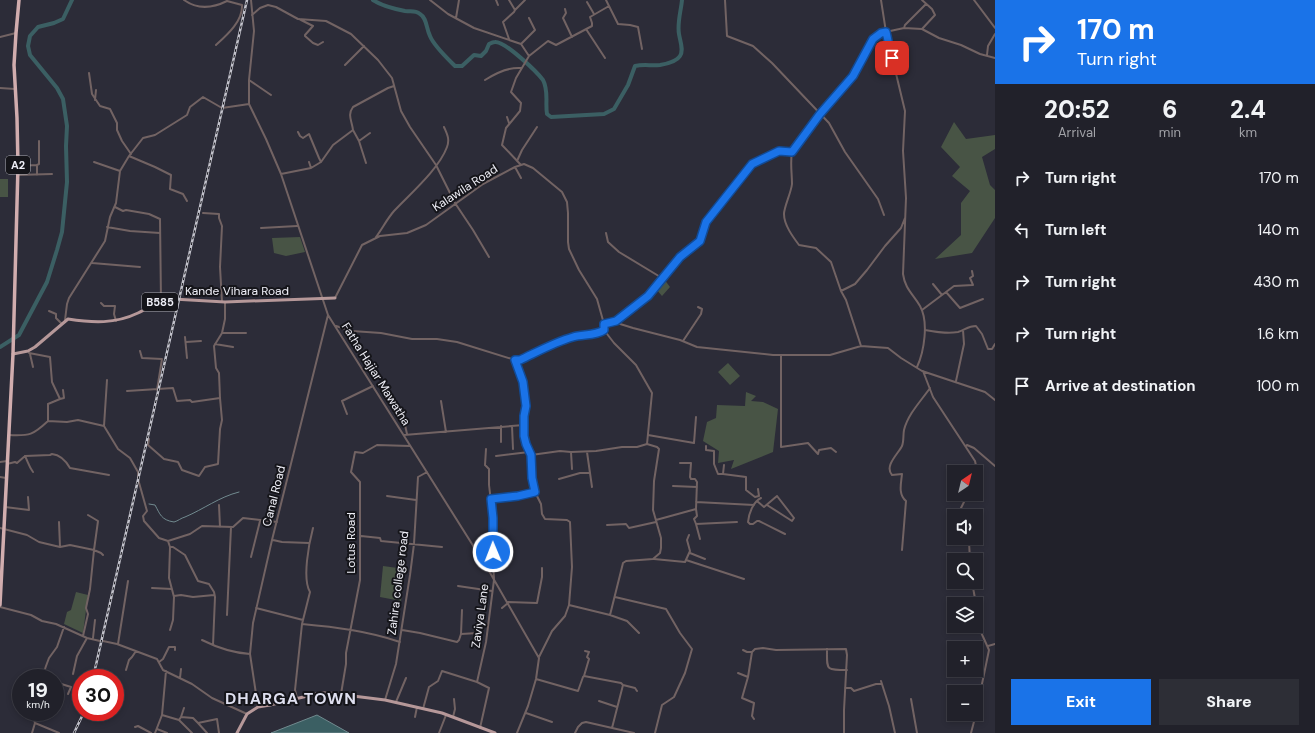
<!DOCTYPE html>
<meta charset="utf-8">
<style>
body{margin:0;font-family:"DM Sans",sans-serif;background:#2d2e36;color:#f1f3f6;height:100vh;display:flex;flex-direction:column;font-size:15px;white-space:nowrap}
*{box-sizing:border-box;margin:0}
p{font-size:13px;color:#a2a3a8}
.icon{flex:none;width:22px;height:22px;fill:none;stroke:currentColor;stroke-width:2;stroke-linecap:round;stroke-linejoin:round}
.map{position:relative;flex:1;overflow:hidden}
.drawer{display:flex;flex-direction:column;background:#21212a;width:320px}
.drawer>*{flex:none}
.guide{background:#1a73e8;color:#fff;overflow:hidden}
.needle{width:26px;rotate:35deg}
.buttons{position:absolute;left:947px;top:465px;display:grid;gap:8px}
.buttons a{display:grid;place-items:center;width:36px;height:36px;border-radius:0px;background:#21212a;box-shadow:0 2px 6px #0003,0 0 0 1px #3e3e47;font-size:20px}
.speed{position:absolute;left:12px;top:669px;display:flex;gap:8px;font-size:20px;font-weight:700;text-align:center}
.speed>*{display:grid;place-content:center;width:52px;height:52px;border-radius:50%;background:#21212a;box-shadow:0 2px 6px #0003,0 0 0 1px #3e3e47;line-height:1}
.speed small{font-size:10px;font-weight:400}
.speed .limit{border:6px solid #d22;background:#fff;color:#111}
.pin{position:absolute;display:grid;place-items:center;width:34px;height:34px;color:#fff;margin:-17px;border-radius:8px;box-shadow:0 2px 6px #0006}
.me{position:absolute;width:44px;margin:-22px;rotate:359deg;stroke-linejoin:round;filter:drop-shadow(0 0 3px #0008)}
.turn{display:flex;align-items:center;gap:14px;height:84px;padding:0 16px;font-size:18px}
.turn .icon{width:52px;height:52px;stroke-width:2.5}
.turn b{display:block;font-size:28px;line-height:34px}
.eta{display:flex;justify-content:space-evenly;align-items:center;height:68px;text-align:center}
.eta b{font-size:24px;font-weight:800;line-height:28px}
.primary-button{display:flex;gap:8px;margin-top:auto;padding:8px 16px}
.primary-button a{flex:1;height:46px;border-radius:0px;background:#1a73e8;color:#fff;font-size:16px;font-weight:800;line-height:46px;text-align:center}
.primary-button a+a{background:#2d2e36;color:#f1f3f6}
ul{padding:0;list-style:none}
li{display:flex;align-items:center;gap:12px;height:52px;padding:0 16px}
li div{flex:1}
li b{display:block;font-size:15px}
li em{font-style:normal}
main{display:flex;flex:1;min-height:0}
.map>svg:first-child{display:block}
.green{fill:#485445}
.water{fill:#3b5f63;stroke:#718a8f}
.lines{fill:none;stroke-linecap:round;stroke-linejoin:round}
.stream{stroke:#718a8f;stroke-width:1}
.river{stroke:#3b5f63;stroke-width:4}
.minor{stroke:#726363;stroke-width:2}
.major{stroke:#b69899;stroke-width:3}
.highway{stroke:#d1adae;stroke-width:3.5}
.rail-casing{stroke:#c3c3cc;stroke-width:2.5}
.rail{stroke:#15151a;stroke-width:1;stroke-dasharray:3;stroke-linecap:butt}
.route-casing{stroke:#114b97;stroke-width:10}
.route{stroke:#1a73e8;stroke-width:7}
.labels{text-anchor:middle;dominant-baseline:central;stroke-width:4;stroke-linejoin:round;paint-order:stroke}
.shield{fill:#15151a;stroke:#adadb4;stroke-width:1}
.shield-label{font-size:11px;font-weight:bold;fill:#eeeef6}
.street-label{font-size:12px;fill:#eeeef6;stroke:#15151a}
.district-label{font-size:16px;font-weight:bold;letter-spacing:1px;fill:#dedfef;stroke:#15151a}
</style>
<main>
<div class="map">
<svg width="995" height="733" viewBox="0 0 995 733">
<rect width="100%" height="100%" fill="#2c2c38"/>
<!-- green -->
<path class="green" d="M954 122 966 139 995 135V149L982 157 990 185 995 190V218L972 253 935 259 961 235V203L970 191 952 176 960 167 941 147Z
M0 179H8V197H0Z
M300 237 305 252 286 256 274 253 272 238Z
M664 279 670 287 662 296 656 289Z
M728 363 740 376 730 385 718 372Z
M746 392 756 396 751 401 763 402 778 409 773 452 731 469 734 460 718 463 719 451 703 441 707 422 716 418 717 405 745 406Z
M383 566 405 569 401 601 380 597Z
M76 592 88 595 83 633 64 624 67 612 71 610Z"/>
<!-- water -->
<path class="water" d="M317 715 349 733H271Z"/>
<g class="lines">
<!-- stream -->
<path class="stream" d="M149 504 155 505C160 514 161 520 174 522 178 521 181 518 185 517 204 509 219 497 239 492"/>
<!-- river -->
<path class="river" d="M373 0C382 6 395 9 405 11 411 12 415 10 420 14 427 18 426 28 430 36 434 46 447 58 455 66H462L474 55 481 56 486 51 489 44C491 43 493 42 495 42 505 41 537 72 543 80 549 91 545 103 547 114L551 117 604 114 614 109 628 85 635 66C644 64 651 66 660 65 666 64 677 61 680 56 684 50 680 41 679 34 677 23 681 11 682 0
M0 347 19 335 47 282 57 250 62 232 67 182 66 146 67 126 63 99 57 88 30 55 28 46 30 36 38 27 54 23 63 19 72 0"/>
<!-- minor -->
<path class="minor" d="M184 0C198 10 213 8 227 1L242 5C243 21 227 35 216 45
M251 0 254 31 249 80V104L266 139 281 174 328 315 489 571 539 658 536 679 528 706 517 733
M430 0 448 14 474 28 521 44 529 56 516 78 511 92 521 103 520 111 506 128 502 145 521 165
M496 0 498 5
M509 0 515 10 514 12 503 22 509 39
M606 0 618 24 630 25 638 27 642 49
M725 0 727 36 753 46 772 63 829 123 845 152 878 199 884 215
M881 0 886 32 905 111 903 151 906 198 903 274C905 289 913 294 920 306 929 322 924 352 917 367
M922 0 932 9 935 15 922 29
M974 0 995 28
M587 2 594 14
M565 9 566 13 563 18 572 37
M515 10 525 0
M252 15 260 8 268 5 276 7 298 19 326 21 351 34 378 60 392 78 401 111 410 127 436 165 455 203 473 230 489 257
M456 18 459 0
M299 19 313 26 305 35V36L313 43 318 45 323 42
M904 28 905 25 926 4
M586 29 605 58
M0 37 16 33
M521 44 535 30 529 18
M987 55 988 46 995 34
M529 56 548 41 556 45 592 26V23L590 17 609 6
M345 65 364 46
M89 73 92 94 100 106 110 109 117 123V130L122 141 131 154
M249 80 271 95
M485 80C496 73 508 67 521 68
M0 88 15 89
M95 100 96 90
M507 117 509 123
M353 130 359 141 366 163
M298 132 300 136 303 138 309 134 319 158 321 162
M359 141 370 133
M792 152C790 163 792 173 792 184 791 193 784 207 784 214 784 225 793 237 799 245L816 248 831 262 841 291 846 300 861 346
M129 156 155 167 171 175 170 189 183 194 187 201
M517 161 522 150 537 127
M94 162 120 171
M309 162 311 168
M37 165 39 164V141
M18 166 37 165V175
M515 167 521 178
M281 174 311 168 321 162 333 145 353 130C352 121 347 115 353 107L388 88 394 86
M17 175 52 174
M115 207 123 211 126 210 149 214 160 219 161 301
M203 213 219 214V218L222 226 220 267 222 302
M107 227 130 231 160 233
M261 228 297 226
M606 233 608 242 619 252 662 278
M376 237C382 229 387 219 394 211 410 194 439 169 447 147 450 139 447 134 444 127
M92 263 140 267
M933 284 942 295
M841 291 855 284 867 270 885 246 901 228 905 218
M946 292 960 308 983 299
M335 298 362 245 380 236 407 233 426 225 483 184 515 167 524 164 533 168 562 192 567 202 568 213V242L569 249 579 270 597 299 604 324
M225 302V319L222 333H246
M101 303 104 306H115L114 314 116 321
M922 310 954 286 973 285 970 278 973 276 972 271
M49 311 56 314V318L61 323
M65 320 67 304 69 298 105 241 110 217 116 203 120 171 129 156 143 138 155 135 187 115 190 107 203 97 222 108 249 104
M614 322 649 296 681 257 700 241 706 222 752 164 779 151 792 152 820 114 853 76 871 43 881 33 904 28 922 29 939 38 961 45 980 54 995 58
M336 326 352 331 381 333 412 339H437L457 342 515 360H520C537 352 555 342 573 337 583 334 595 336 604 330V324L617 323 633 328 680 340 697 347 773 355H830L861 346 888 348 901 358 922 371 985 392 995 400
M925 330C936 332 946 334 958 332 965 330 968 326 976 326L982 334 988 349H992L995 344
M185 337 187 358
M683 341 701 314 702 309 698 307
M186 342 201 341
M215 344 233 347
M140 351 142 358 162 359 157 390
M29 353 50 357 52 382 60 399 48 404V421
M30 354 33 367
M781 355V447L808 443 818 454 819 450 831 448 836 452
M515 360 524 385 526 406 524 416V436L526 444 531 455 532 478 535 492 541 504 542 514 545 519 567 520 570 522 572 567 569 605 565 616 552 631 539 657
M923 371 933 397 975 461 977 470 976 473
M107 380 104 426 118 449 130 458 138 472V479L147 511 143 516 144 521 159 538 168 541 190 534 202 526 233 527 243 518 277 522
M956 381 964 344 963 330
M127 391 173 388 177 401 190 400 192 402 220 398
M60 399 64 398 63 390
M441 401 446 432
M347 414 342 401 373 386
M403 416 407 434
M512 426 513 449
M9 435C30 436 33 435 48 421L67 422 78 420 104 426
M404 435 524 425
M648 435 694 443 696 417
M149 439 148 445 164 459 178 462 182 470 199 476 205 467 218 464 220 429 222 420 220 398 219 373 216 368 214 346 222 333
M501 442V426
M706 446V450L714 451V464L718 474H723
M966 446 967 445 974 448 995 466
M571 452 572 469
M587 452 592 487
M531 455 560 451 571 452 596 451 622 447H637L647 444
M25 456C28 462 29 467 33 472
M496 456 529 452
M0 462 7 461
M7 464 15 462 17 463 25 456 50 455 52 454C61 455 66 461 70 468L109 475
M724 465 723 474 746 477V490L755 497 759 496
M0 477 6 478
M559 479 580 473H590
M673 486 697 487
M758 489 759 496
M387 496 416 500
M761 498C753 502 749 513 748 522L750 524H753L757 521H759L785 534
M491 499 518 496 535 492
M757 501 764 507 777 496 794 518 792 521 767 505
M696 502 754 505
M219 505 220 527
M5 507 29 510 28 497
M696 509 697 516 694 519 696 524 737 522
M88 515 98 521 94 550 101 553 103 555
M959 516 960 510 968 494
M656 520 696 509 697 482 695 479H691L690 477 691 463H680
M59 522 60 547
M696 524 700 539
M607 525 626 524 629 528 656 522
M0 528 27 535 39 542 60 547 70 545 94 550 90 589 86 608 88 614 83 636
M361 536 380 538 381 541 442 547
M967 538 969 542 970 560
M273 540 282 542 309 543
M168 541 170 547 169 578 174 597 173 620 170 630
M170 547H173L185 555 198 581 209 584 214 592 215 597 213 645
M902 550 906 501C898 494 901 484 902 474L892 475C884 466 898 454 902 446 904 441 903 435 904 430 908 414 921 401 930 388
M690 553 705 559
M251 557 260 521
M654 559 685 562 690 551 687 540 689 535
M686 560 744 579
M972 582 976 604
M458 586 492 591
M152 588 172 589
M174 596 181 595 193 597 214 595
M615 597 666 609 680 633 692 649 685 673 674 697 662 705 655 733
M508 602 537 603 542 577V568
M569 605 610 615 623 563 626 561 653 559 660 553 661 548V538L653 510 654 481 659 449 657 447 647 444 652 393 636 365 614 343 604 330
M0 607 31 615 42 621 56 624 87 638 100 641
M256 608 303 620
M502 608 508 603
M976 609 980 630 989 650 976 713
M227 615 231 527
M610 615 627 621 639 633
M302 624C335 627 368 631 400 642
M402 630 420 633 457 642 459 640 461 634 478 633 481 624 488 625
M461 634 462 610
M93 638 95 620
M202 640C216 647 234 653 250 654
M103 641 117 644 157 659 163 670 192 684 212 698 247 714
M118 644 128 581
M988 646 995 644
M827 649C827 670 825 670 847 670
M743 650 747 652H752L748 677 742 698 754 703 752 716 754 719
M752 652 755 649 763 648 776 650 846 649 847 655 844 710V733
M159 662 163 659 169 647H175V650
M126 670 129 660 132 657 136 651
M738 673 748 677
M73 674 77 656 87 638
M584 676 589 659 587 657 589 652 585 651
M42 678 46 666 49 658 57 647 64 627
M180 678 181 669
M536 679 578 691 583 677 584 676 621 683 623 685 612 728
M881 681 889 706 895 733
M55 682 71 687 68 694
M477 682 489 688 480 728
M623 685 635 688 637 691
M845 688H851L854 691 876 684H882
M341 694 346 664V653L360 580V482L351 472 355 452 363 453 377 445 410 446
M297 698 295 690 302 624 310 592C302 579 309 543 313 528
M911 699 917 733
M385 700 396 664 410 575 414 544 418 477 427 472
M599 701 617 707
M396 702 406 678
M258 707 250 654 253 623 272 540 328 315
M423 709 429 687 438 681 442 671 477 682 486 642 494 580 492 538 493 518 489 485V469L485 465 486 449
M34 712V720L35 723 59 733
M526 713 552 722
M162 715 179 720 181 717 193 718 198 723 217 719 219 733
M181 717 184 708
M415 717 417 707
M453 717 455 709 454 699
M179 720 192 733
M198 723 207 733
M135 727 138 726 151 733
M157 729 167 733
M32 733 35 723
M155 733 162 715 166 671
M439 733 446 715
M575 733 578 727 582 723 586 722 634 733
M971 733 976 714"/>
<!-- major -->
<path class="major" d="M13 354 28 351 35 347 68 319C93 323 115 324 138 313 150 307 160 301 173 299L225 302 335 298
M237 733 247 714 258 707 270 705 320 693H329L385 700 442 713 495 733"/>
<!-- highway -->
<path class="highway" d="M0 605 13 354 18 166 17 118 14 65 16 33 19 0"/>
<!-- rail casing -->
<g class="rail-casing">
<path id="rail" d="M93 678 247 0
M74 733 84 712"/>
</g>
<!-- rail -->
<use href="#rail" class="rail"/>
</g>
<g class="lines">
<!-- route casing -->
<g class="route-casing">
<path id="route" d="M493 552V518L491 499 518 496 535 492 532 478 531 455 526 444 524 436V416L526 406 523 382 515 360H520C537 352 555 342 573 337 583 334 595 336 604 330V324L616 321 648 296 680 257 700 241 706 222 752 164 779 151 792 152 820 114 853 76 873 39 881 33 886 32 892 58"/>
</g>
<!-- route -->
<use href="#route" class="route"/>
</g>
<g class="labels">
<!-- shield labels -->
<g class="shield">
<rect x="6" y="156" width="24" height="18" rx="3"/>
<rect x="142" y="293" width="36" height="18" rx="3"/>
</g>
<g class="shield-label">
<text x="18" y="165">A2</text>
<text x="160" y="302">B585</text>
</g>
<!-- street labels -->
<g class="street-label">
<text transform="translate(465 188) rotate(-33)">Kalawila Road</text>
<text x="237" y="291">Kande Vihara Road</text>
<text transform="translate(376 374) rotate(58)">Fatha Hajiar Mawatha</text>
<text transform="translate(274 496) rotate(-76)">Canal Road</text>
<text transform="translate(351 543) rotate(-90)">Lotus Road</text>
<text transform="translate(398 583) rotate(-83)">Zahira college road</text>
<text transform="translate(480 616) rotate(-82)">Zaviya Lane</text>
</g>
<!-- district labels -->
<g class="district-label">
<text x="291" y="698">DHARGA TOWN</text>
</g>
</g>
</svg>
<div class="buttons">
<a><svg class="needle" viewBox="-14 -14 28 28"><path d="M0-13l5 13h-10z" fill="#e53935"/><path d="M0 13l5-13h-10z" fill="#a2a3a8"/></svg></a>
<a><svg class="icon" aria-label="sound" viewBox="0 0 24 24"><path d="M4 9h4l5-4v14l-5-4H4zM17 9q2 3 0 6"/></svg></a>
<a><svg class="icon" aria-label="search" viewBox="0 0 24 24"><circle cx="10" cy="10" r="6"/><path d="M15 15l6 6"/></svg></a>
<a><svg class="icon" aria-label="layers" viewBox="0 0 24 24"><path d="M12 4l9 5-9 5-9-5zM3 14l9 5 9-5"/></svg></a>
<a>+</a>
<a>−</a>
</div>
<div class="speed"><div>19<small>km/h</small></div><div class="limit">30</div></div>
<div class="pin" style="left:892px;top:58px;background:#d93025"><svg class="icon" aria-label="arrive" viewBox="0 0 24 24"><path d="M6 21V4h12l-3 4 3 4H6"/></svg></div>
<svg class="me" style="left:493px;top:552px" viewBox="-20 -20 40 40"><circle r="17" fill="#1a73e8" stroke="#fff" stroke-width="3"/><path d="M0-11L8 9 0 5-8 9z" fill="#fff"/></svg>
</div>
<section class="drawer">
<div class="guide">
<div class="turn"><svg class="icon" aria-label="right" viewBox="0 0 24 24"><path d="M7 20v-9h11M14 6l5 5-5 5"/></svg><div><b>170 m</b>Turn right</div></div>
</div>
<div class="eta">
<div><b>20:52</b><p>Arrival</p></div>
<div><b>6</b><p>min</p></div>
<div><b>2.4</b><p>km</p></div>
</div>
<ul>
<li><svg class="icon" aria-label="right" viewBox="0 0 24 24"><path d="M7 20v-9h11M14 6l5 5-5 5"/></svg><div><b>Turn right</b></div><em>170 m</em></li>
<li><svg class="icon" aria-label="left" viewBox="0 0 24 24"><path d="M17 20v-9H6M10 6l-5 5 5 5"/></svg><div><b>Turn left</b></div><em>140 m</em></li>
<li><svg class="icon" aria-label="right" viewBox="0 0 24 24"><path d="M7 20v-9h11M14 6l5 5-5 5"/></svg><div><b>Turn right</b></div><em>430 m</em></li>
<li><svg class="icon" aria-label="right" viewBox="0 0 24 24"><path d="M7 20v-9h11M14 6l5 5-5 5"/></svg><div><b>Turn right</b></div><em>1.6 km</em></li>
<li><svg class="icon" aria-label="arrive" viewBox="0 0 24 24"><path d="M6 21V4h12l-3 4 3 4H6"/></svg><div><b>Arrive at destination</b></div><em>100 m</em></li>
</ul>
<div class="primary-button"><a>Exit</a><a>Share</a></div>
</section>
</main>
